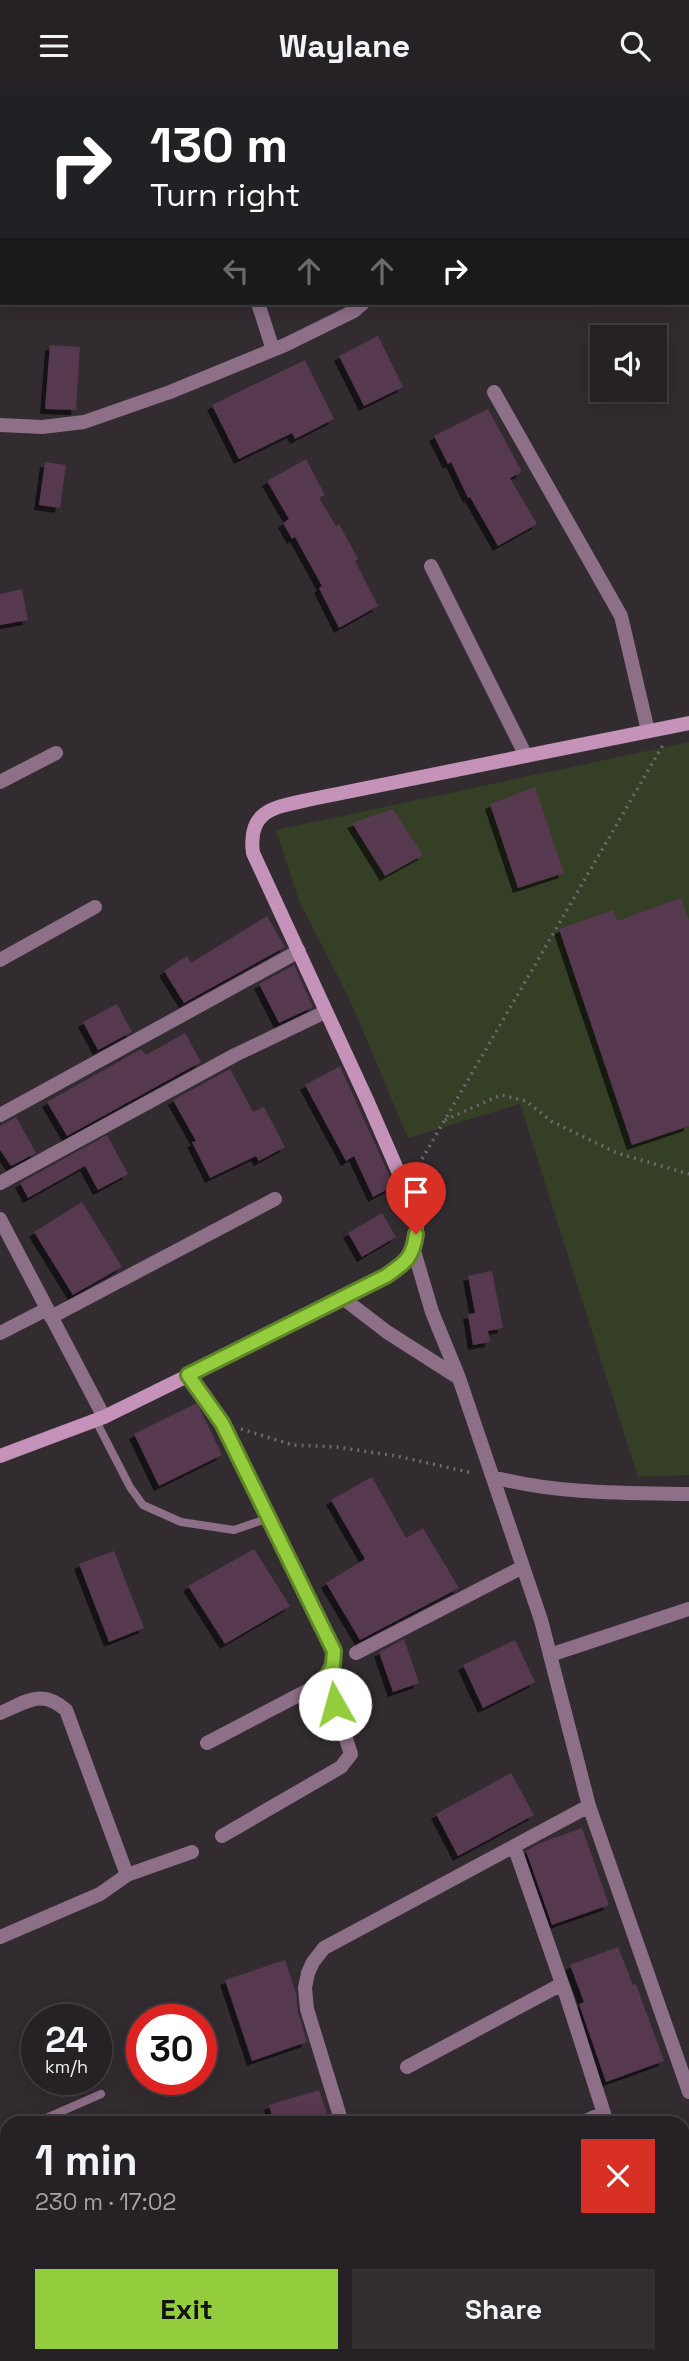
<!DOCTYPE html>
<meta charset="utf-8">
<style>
body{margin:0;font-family:"Space Grotesk",sans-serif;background:#322e32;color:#f1f3f6;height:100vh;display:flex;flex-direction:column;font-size:26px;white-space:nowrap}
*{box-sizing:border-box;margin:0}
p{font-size:23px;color:#a4a3a7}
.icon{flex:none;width:38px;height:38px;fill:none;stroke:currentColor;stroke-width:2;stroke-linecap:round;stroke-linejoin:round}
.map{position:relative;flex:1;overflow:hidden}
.sheet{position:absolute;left:0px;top:2025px;width:690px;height:247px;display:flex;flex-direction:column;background:#262125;border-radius:21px 21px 0 0;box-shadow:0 4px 18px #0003,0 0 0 2px #423e42}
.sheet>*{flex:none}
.guide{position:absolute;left:0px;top:0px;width:690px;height:214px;box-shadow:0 4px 18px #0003,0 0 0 2px #423e42;background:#202124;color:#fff;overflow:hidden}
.fabs{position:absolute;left:590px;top:234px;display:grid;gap:14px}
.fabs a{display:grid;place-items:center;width:77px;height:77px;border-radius:0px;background:#262125;box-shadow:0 4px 18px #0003,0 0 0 2px #423e42;font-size:35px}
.speed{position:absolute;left:21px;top:1913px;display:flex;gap:14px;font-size:35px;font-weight:700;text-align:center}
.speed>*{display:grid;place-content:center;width:91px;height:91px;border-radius:50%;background:#262125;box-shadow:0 4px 18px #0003,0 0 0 2px #423e42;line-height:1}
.speed small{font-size:18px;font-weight:400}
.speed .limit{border:10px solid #d22;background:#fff;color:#111}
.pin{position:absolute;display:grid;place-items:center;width:60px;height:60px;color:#fff;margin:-72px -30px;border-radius:50% 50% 50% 0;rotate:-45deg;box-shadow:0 0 7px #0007}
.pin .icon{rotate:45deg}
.me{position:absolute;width:77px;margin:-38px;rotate:353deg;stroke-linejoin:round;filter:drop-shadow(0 0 5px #0008)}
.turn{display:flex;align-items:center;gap:24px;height:147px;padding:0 35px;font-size:32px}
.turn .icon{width:91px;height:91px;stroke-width:2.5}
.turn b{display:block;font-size:49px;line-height:60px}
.lanes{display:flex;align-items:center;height:66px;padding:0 35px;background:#0003;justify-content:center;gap:35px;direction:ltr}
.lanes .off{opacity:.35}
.round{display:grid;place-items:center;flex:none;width:74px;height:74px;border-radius:0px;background:#322e32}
.overview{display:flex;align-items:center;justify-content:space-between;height:119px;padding:0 35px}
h1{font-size:42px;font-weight:800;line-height:52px}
.primary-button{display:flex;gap:14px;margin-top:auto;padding:14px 35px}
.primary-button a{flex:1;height:80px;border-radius:0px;background:#93cc3d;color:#111;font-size:28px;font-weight:800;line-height:80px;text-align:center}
.primary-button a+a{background:#322e32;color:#f1f3f6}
header{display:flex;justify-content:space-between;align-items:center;height:91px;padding:0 35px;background:#262125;font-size:32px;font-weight:800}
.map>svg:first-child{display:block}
.green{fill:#343f26}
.building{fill:#563850;filter:url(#shadow)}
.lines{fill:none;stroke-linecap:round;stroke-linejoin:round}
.path{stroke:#6e696d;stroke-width:3.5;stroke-dasharray:2 5;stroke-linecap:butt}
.lane{stroke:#8e6f88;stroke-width:8}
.street{stroke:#8e6f88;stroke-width:14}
.secondary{stroke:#c593ba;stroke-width:14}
.route-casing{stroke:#608528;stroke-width:18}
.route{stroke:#93cc3d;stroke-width:12}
</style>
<header><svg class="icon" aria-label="menu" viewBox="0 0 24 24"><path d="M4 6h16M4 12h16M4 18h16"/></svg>Waylane<svg class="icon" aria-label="search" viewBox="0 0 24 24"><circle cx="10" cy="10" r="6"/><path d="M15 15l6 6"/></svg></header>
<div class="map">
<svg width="689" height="2270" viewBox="0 0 689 2270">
<defs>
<filter id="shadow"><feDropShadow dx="-5" dy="5" stdDeviation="0" flood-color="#0009"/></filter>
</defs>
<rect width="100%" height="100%" fill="#322c31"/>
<!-- green -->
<path class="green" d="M689 651V1384L638 1386 520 1013 408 1047 350 909 299 810 276 739Z"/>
<!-- building -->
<path class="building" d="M378 245 403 296 364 315 339 265Z
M50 254 80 256 76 319 45 318Z
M305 269 334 328 295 348 292 342 239 368 212 314Z
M488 318 522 381 510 387 537 433 498 455 470 406 468 407 451 371 448 373 434 345Z
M306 368 325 404 319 407 336 435 339 433 358 468 355 470 378 515 339 537 319 497 322 495 295 446 292 448 283 432 289 428 267 390Z
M45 371 66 374 60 417 39 414Z
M22 498 28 529 0 534V503Z
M535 696 564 782 518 797 490 713Z
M393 718 423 764 385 785 352 732Z
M681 807 689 830V1035L632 1054 559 838 613 819 617 830Z
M267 825 285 856 184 912 164 880 187 865 191 872Z
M294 874 313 916 279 932 259 893Z
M117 913 132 941 98 959 83 931Z
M185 942 201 971 67 1045 47 1011 141 958 146 964Z
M340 975 394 1095 373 1106 354 1065 346 1070 305 994Z
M230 978 253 1021 264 1016 285 1056 259 1070 256 1065 210 1087 192 1051 196 1050 173 1009Z
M16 1026 36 1062 11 1075 0 1059V1035Z
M107 1044 128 1083 98 1099 85 1075 28 1107 20 1092Z
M82 1111 122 1176 73 1204 34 1141Z
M382 1122 396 1146 362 1166 348 1142Z
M492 1180 503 1237 488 1240 490 1251 473 1254 468 1223 475 1222 468 1185Z
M197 1312 222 1364 159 1395 134 1343Z
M372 1386 406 1447 423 1437 459 1497 360 1549 326 1492 365 1468 331 1409Z
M254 1458 290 1515 225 1553 188 1495Z
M114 1460 144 1537 109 1551 79 1473Z
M404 1548 419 1592 393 1601 379 1561Z
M515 1549 535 1591 483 1617 463 1574Z
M511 1682 534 1724 458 1765 436 1723Z
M582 1737 609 1814 552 1834 526 1760 540 1752Z
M618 1856 633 1894 636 1893 664 1970 606 1991 579 1913 584 1911 570 1874Z
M285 1869 296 1902 298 1921 307 1951 252 1970 225 1889Z
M319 1999 329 2028 317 2032H274L269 2014Z"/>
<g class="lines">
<!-- path -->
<path class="path" d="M445 1029 501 1004 526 1010 551 1030 617 1062 689 1083
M415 1080 663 654
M241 1338 293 1354 337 1356 396 1365 473 1382
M12 2270 25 2264"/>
<!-- lane -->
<path class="lane" d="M95 1328 130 1396 143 1414 181 1431 234 1439 269 1427
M35 2032 101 2003
M0 2047 7 2044"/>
<!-- street -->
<path class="street" d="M20 0 55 2
M143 2 144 0
M543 2 544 0
M560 2 565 0
M0 160H2
M258 212 273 259
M494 301 621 525 648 640
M0 334 42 336 84 331 170 301 285 254 354 220 363 212
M431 475 526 665
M0 691 56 662
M0 869 95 816
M0 1024 299 860
M0 1092 235 964 325 921
M0 1128 104 1326
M414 1160 432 1221 459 1287 541 1529 589 1715 689 2001
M344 1208 387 1241 459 1287
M51 1226 275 1108
M0 1242 47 1218
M189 1284 222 1332 334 1560C333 1574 331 1583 320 1593L207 1652
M493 1386C556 1403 624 1402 689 1403
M356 1562 523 1476
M550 1564 689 1518
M0 1622C27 1611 41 1597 66 1619L127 1784
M222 1745 341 1676 351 1663 326 1587
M514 1755 567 1907 607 2032
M0 1846 100 1803 127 1784 192 1761
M407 1976 562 1893
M342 2032 307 1918 305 1897 308 1882 313 1871 324 1857 589 1715
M581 2032 603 2022
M682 2184H689
M98 2270 111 2264"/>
<!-- secondary -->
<path class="secondary" d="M0 1365 104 1326 344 1208 386 1185 404 1172 414 1160 418 1126 367 1009 253 762C247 717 277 716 312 708L689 632"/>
</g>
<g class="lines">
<!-- route casing -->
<g class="route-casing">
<path id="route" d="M335 1613 326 1587 333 1574 334 1560 222 1332 188 1284 386 1185C405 1172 413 1167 416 1143"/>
</g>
<!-- route -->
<use href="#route" class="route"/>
</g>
</svg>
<div class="fabs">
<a><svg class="icon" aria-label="sound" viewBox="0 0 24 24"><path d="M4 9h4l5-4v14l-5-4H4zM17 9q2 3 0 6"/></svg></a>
</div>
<div class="speed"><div>24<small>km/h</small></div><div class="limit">30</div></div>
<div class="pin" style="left:416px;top:1143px;background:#d93025"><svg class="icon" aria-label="arrive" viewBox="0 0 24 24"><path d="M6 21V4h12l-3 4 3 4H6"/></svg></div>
<svg class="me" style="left:335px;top:1613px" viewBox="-20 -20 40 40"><circle r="19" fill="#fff"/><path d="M0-13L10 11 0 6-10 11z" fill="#93cc3d"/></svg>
<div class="guide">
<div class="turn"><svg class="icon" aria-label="right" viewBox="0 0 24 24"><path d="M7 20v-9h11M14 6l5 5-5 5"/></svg><div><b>130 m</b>Turn right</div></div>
<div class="lanes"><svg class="icon off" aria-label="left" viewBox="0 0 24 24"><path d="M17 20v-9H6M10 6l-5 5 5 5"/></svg><svg class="icon off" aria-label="ahead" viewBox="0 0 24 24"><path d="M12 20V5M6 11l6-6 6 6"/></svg><svg class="icon off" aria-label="ahead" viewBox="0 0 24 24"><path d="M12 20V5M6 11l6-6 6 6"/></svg><svg class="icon" aria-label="right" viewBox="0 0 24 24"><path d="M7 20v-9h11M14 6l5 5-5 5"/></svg></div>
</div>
<section class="sheet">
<div class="overview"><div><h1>1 min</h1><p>230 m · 17:02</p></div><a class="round" style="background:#d93025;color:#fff"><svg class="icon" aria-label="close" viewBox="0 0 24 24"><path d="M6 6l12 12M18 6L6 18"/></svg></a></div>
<div class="primary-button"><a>Exit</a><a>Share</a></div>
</section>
</div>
